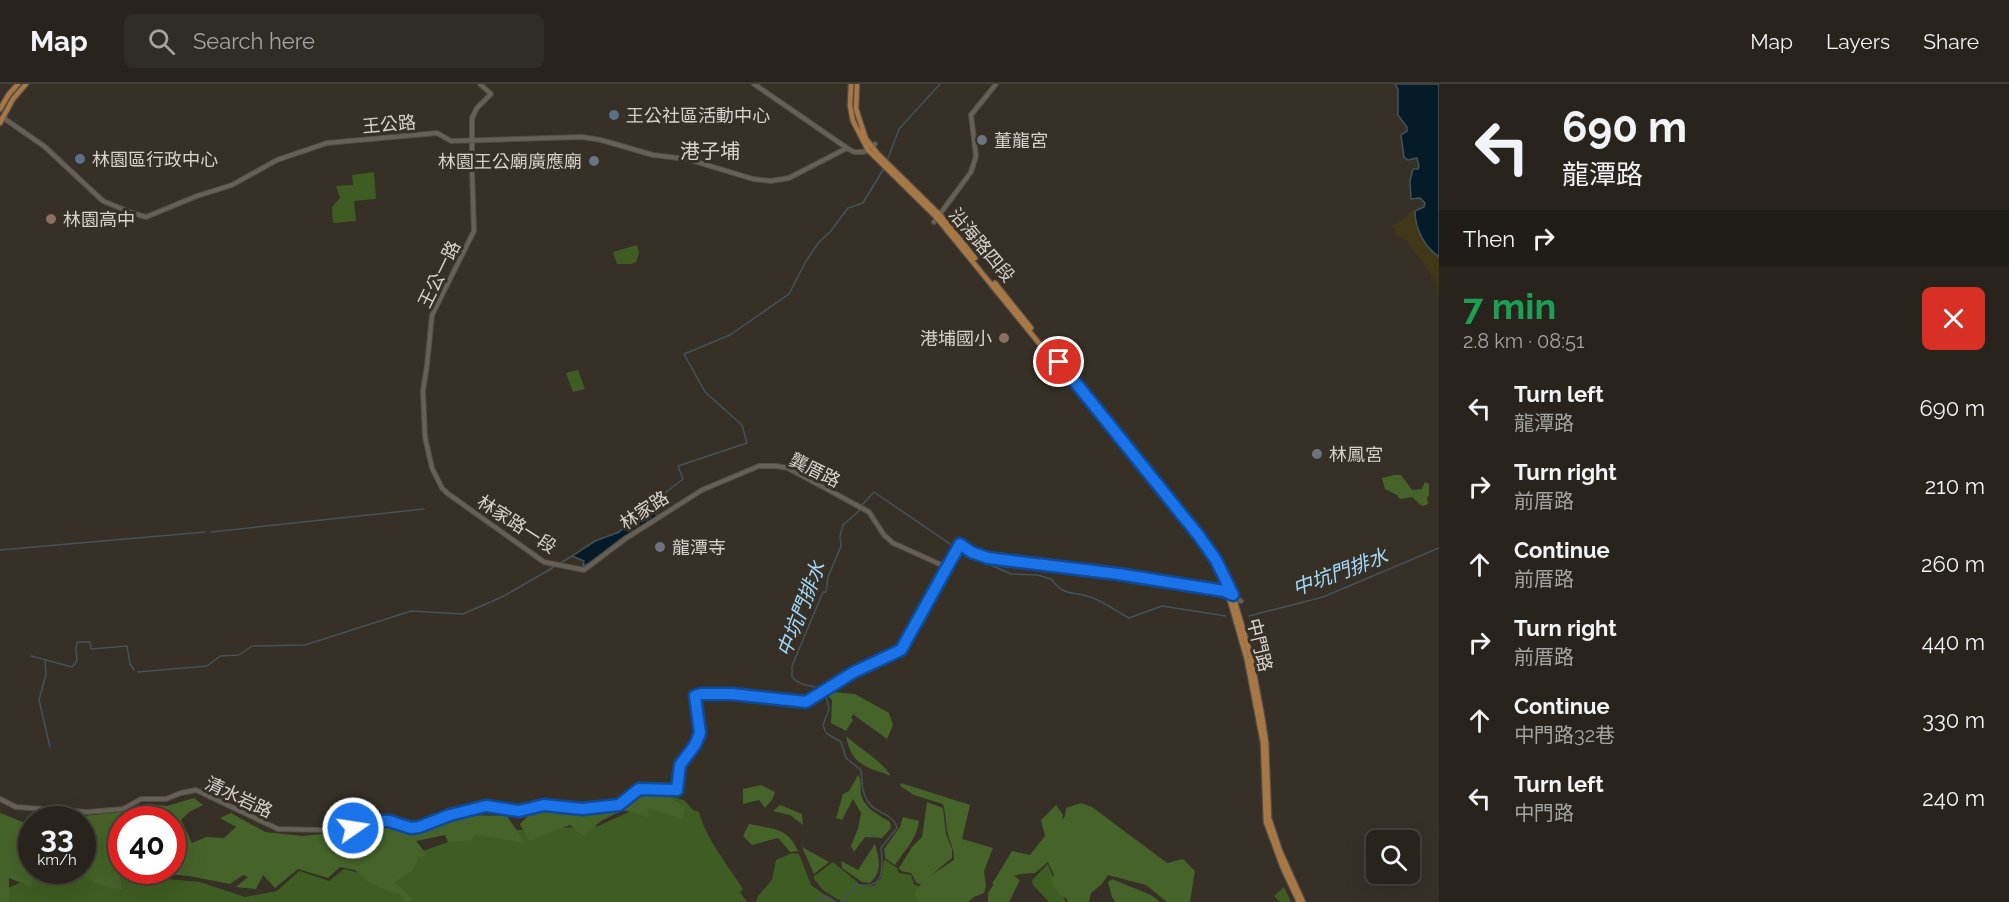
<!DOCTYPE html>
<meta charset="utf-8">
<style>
body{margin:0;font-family:Raleway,"Noto Sans TC",sans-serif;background:#302c26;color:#f1f3f6;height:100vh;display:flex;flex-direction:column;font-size:22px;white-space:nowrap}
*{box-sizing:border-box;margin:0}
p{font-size:20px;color:#a5a4a4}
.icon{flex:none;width:33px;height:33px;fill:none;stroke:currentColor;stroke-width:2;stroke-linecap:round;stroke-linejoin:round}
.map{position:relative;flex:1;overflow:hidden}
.panel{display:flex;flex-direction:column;background:#28241d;width:570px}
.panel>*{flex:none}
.guide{background:#28241d;color:#f1f3f6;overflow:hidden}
.fabs{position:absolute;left:1366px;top:746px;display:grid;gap:12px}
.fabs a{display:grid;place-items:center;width:54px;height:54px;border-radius:9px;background:#28241d;box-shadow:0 6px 24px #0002,0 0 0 2px #44413b;font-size:30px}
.speed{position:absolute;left:18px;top:722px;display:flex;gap:12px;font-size:30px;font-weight:700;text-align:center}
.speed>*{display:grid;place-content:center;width:78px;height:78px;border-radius:50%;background:#28241d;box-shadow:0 6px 24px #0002,0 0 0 2px #44413b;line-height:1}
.speed small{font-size:15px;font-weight:400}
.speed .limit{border:9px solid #d22;background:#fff;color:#111}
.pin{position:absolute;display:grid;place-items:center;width:51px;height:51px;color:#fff;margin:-26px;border:3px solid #fff;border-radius:50%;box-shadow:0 2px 6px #0007}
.me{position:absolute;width:66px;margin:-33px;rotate:77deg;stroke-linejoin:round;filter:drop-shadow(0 0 4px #0008)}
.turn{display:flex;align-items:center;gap:21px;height:126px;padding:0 24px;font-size:27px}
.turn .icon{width:78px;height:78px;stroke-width:2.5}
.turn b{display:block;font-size:42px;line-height:51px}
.then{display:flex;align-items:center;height:57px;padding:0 24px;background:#0003;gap:12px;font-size:22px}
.round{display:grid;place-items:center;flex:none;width:63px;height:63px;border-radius:9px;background:#302c26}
.headline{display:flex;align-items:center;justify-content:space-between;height:102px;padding:0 24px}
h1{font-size:36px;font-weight:700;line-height:45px;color:#1e9e55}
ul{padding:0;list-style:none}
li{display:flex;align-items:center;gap:18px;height:78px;padding:0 24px}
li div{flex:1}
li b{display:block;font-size:22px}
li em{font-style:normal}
header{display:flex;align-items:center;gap:36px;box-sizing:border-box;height:84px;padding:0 30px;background:#28241d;border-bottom:2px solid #44413b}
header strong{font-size:28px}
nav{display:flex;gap:33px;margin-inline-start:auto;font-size:21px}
.search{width:420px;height:54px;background:#302c26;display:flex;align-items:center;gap:15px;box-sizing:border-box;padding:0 21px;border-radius:9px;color:#a5a4a4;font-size:22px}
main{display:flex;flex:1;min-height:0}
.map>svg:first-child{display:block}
.green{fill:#3f5c23}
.forest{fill:#46642a}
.sand{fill:#413818}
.water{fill:#061b28;stroke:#44525a;stroke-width:1.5}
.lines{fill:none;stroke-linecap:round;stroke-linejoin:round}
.stream{stroke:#44525a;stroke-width:1.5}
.minor-casing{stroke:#514c45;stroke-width:6}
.major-casing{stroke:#514c45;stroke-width:7}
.minor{stroke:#666056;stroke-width:4}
.major{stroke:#a77745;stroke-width:4.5}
.route-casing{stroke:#114b97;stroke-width:15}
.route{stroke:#1a73e8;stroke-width:10}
.service-dot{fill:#5c6f8a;stroke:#363027;stroke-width:2}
.worship-dot{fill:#6b7280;stroke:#363027;stroke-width:2}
.education-dot{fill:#8d6e63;stroke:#363027;stroke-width:2}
.labels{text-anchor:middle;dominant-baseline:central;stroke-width:6;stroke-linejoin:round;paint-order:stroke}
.poi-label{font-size:18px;fill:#d6d3cd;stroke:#363027;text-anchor:start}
.street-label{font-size:18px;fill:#d6d3cd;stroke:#363027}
.neighbourhood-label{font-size:20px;fill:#d6d3cd;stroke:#363027}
.water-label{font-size:20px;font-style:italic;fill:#a3d9fb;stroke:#363027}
</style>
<header>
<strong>Map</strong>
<div class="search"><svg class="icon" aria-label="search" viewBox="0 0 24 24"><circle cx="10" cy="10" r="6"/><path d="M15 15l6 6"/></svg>Search here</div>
<nav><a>Map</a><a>Layers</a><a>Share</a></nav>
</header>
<main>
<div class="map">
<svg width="1439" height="818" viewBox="0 0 1439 818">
<rect width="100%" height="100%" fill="#363027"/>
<!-- green -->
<path class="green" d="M374 88 376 115 354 117 356 137 333 139 332 123 340 114 336 102 353 101 352 91Z
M637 161 639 169 636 178 631 180H617L613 168Z
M578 286 585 305 573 308 566 289Z
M670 712 684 716 693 726 699 728C705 753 729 783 743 805L740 808 747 818H7L6 805 46 787 84 785 157 794 200 798 245 813 277 807 299 787 329 797 344 785 386 796 417 769 477 748 598 742 651 718Z
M792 769 799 770 811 801 835 818H756L758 812 772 796 776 776Z
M884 775 897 784 899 789 911 791 914 800 929 809V818H842L823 806 814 795V792L833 778 862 802H874L881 794Z
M1048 780 1056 801 1066 818H1049L1033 801 1032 796Z
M1284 803 1291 818H1280L1274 812Z"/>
<!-- forest -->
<path class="forest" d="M1394 391H1401L1412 406 1422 405 1425 398 1429 400V412L1427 413 1428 420 1422 422 1412 413 1400 415 1397 411 1385 405 1382 394Z
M831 608 855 610 889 629 893 641 887 655 854 631 855 628 851 634 853 636 846 647 831 639 832 616 828 612Z
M846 652C861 666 880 675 891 692 865 682 852 682 846 652Z
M858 691C862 697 860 703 861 710 864 724 879 731 890 738L891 744 882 754 865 753 854 768 851 762 858 744 861 729 853 715 842 736 836 734 843 710 849 707Z
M901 699 970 721 962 755 993 764 984 787 986 802 984 809 974 813 968 818H919L914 808 922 799 919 800 916 798 911 789 901 787 899 784 912 763 922 753 927 718 943 724 946 750 952 765V774L931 791 954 776C954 766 951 760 948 751 946 741 946 730 943 720L914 711 900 702Z
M761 701 775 708 772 716 765 724 759 716 743 720V705Z
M664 710 685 723 683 735 649 724 648 733 623 726 601 737 583 752 570 741 529 757 520 740 529 731 548 722 615 724 644 712Z
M194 714 203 721 189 728 181 736 192 759 206 753 224 754 236 743 220 734 231 729 265 748 302 752 369 745 390 744 407 746 468 731 507 732 525 759C508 755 492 755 476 751L472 756 448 758 445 751 416 757 428 772 418 773 413 786 395 798 413 816 407 818 399 810 387 807 367 797 355 786 340 783 328 794 298 785 275 804 263 791 256 805 236 803 248 793 243 791 230 800 189 792 156 789 143 801 138 802 133 786H172V735H122L121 782H118L122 805C102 804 93 799 78 786H82V735H32V786H36L31 803 9 794V818H0V729L28 740 33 731 73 733 113 729 148 720 167 722Z
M1081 719 1092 723 1167 779 1183 775 1195 787 1190 818H1167L1146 801 1108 791 1102 800 1091 809 1089 818H1068L1067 815 1058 810 1051 796 1054 791 1048 778 1035 789 1021 790 1014 792 1020 796 1009 818H988V809L994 800H992L1012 767 1030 771 1045 752 1041 736 1056 721 1063 731 1062 736 1065 732 1066 724Z
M780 721 802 730 803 741 790 731 773 727Z
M903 733 919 737C917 755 905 766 895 781L885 774 884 765 900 743Z
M749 740C772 745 788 743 798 767L790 768 778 754 752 761 743 752Z
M875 760C879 775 883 787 870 799L862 798 842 784 841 777 858 786Z
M802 763 829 778 814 790Z
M1112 795 1151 811 1160 818H1115L1112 813 1108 798Z"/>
<!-- sand -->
<path class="sand" d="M1409 127H1415C1416 145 1424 162 1439 173V214L1436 200 1429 187 1404 154 1397 152 1392 142 1407 133Z"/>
<!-- water -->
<path class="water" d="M1395 0H1438L1439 3V173C1424 162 1415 145 1415 127L1424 123 1425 119 1420 114 1411 115 1410 97 1413 85H1418L1419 82 1417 74 1408 76 1404 73 1401 51 1407 47V43L1398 31V5Z
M645 423 658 432 625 452 590 479 583 482 584 477 572 472 595 457 619 448Z"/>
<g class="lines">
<!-- stream -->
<path class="stream" d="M887 77 899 45 940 0
M647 423 683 395 678 382 747 359 742 341 705 308 684 270 730 251 789 210 806 177 819 158 830 148 848 124 863 119 884 84
M211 448 424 425
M0 466 205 448
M959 467 1011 490 1037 491 1051 495C1066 514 1071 506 1090 513 1103 517 1116 527 1129 534L1162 522 1226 532
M559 480 572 472
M1249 532 1323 513 1439 464
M31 572 72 583 77 577 76 566 77 558H90L91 565 127 562 130 580 134 586
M45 576 46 590 39 616 50 663
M138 588 207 582 220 572 239 571 252 562 305 561 411 527 463 530 502 513 554 483
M815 818 827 812 836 818
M842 818 856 800C885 807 883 785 881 764L897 744C894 730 877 730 869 719 862 711 862 697 861 686L846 674 841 658 826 649 823 641 829 625C824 592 808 610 792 593V582L823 508H826L828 493 841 462 840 452 843 441 859 427 861 422 874 408 953 462"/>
<!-- minor casing -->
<g class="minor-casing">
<path id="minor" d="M480 0 491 10 477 24 472 34V86L474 147 432 231 427 281 423 307 425 353 432 384 442 404 447 409 544 478 584 486 625 455 702 406 759 382H776L788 384 869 428 884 451 893 459 946 483
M754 0 847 64 854 68H864L875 60
M2 33 44 62 103 117 132 129 146 133 197 112 232 101 277 76 327 59 437 49 451 57 582 53 601 56 653 71 687 75 753 95 771 97 789 94 847 64
M934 138 971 88 976 72 971 31 996 0
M0 715 16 723 87 728 123 725 141 715H166L181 709 196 706 278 745 322 746 353 744 381 737H389L411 744 419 743 450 731 486 722 519 727 544 721 582 725 619 721 639 705 677 706 680 681 695 661 700 649 695 612 701 610H732L806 618 854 588 901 566 960 460 971 468 988 474 1118 491 1224 507 1233 511 1241 517"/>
</g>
<!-- major casing -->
<g class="major-casing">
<path id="major" d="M851 0 850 22 853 37 868 66 937 134 1157 404 1206 467 1219 489 1231 520 1247 576 1258 633 1263 659 1266 738 1283 784 1299 818
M857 0 856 25 866 55 877 69 940 131 975 174
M0 25 9 10 18 0
M0 39 13 15 26 0
M995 199 1031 244
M1050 267 1108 340
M1170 416 1216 476 1233 511 1251 573 1262 632 1266 658 1269 734 1280 767 1303 818"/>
</g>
<!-- minor -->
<use href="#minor" class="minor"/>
<!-- major -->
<use href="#major" class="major"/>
</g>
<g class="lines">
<!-- route casing -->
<g class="route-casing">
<path id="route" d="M353 744 381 737H389L411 744 419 743 450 731 486 722 519 727 544 721 582 725 619 721 639 705 677 706 680 681 695 661 700 649 695 612 701 610H732L806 618 854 588 901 566 960 460 971 468 988 474 1118 490 1224 507 1233 511 1216 476 1199 452 1059 278"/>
</g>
<!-- route -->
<use href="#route" class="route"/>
</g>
<!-- markers -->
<g class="service-dot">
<circle cx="614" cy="31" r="6"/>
<circle cx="80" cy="75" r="6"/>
</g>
<g class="worship-dot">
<circle cx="982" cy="56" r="6"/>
<circle cx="594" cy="77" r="6"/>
<circle cx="1317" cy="370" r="6"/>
<circle cx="660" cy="463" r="6"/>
</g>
<g class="education-dot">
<circle cx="51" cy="135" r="6"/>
<circle cx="1004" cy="254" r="6"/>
</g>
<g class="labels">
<!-- poi labels -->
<g class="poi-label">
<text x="626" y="31">王公社區活動中心</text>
<text x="994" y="56">董龍宮</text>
<text x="92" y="75">林園區行政中心</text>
<text x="582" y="77" text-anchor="end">林園王公廟廣應廟</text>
<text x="63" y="135">林園高中</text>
<text x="992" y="254" text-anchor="end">港埔國小</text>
<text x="1329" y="370">林鳳宮</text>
<text x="672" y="463">龍潭寺</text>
</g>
<!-- street labels -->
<g class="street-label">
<text transform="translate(389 40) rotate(-5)">王公路</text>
<text transform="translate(982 161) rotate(50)">沿海路四段</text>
<text transform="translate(439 190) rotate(-64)">王公一路</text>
<text transform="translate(815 386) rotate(26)">龔厝路</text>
<text transform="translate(644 426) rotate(-33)">林家路</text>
<text transform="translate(517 440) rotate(33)">林家路一段</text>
<text transform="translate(1260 561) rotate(76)">中門路</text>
<text transform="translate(239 713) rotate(25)">清水岩路</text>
</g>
<!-- neighbourhood labels -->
<g class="neighbourhood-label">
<text x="710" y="67">港子埔</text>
</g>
<!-- water labels -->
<g class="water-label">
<text transform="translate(1340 488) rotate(-20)">中坑門排水</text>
<text transform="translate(801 525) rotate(-69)">中坑門排水</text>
</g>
</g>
</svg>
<div class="fabs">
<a><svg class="icon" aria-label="search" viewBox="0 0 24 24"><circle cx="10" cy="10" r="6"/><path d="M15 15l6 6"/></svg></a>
</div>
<div class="speed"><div>33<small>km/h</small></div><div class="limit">40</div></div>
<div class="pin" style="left:1059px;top:278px;background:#d93025"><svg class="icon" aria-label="arrive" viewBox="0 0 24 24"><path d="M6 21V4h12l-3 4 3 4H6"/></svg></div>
<svg class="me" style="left:353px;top:744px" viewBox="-20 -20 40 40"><circle r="17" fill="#1a73e8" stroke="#fff" stroke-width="3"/><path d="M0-11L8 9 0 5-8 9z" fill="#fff"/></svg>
</div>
<section class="panel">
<div class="guide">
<div class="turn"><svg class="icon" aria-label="left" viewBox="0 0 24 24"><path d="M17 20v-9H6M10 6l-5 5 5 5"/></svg><div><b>690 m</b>龍潭路</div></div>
<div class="then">Then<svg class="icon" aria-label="right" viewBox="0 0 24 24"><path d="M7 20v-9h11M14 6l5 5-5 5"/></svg></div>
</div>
<div class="headline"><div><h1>7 min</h1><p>2.8 km · 08:51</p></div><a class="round" style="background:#d93025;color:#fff"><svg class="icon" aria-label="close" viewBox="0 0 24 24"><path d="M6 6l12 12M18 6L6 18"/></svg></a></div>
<ul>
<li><svg class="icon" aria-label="left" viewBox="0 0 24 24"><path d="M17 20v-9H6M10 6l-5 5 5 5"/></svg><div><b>Turn left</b><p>龍潭路</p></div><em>690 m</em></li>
<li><svg class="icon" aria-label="right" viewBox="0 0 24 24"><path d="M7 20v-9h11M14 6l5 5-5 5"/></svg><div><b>Turn right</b><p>前厝路</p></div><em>210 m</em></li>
<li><svg class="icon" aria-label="ahead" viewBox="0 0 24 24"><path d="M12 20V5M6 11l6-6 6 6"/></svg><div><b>Continue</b><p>前厝路</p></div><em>260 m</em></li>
<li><svg class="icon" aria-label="right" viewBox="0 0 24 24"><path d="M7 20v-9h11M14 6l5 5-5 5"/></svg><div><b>Turn right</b><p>前厝路</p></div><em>440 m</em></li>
<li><svg class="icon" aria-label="ahead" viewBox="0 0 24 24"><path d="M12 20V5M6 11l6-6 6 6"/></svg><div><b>Continue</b><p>中門路32巷</p></div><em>330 m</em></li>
<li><svg class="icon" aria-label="left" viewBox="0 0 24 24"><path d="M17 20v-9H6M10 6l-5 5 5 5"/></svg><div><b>Turn left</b><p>中門路</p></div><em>240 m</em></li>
</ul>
</section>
</main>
